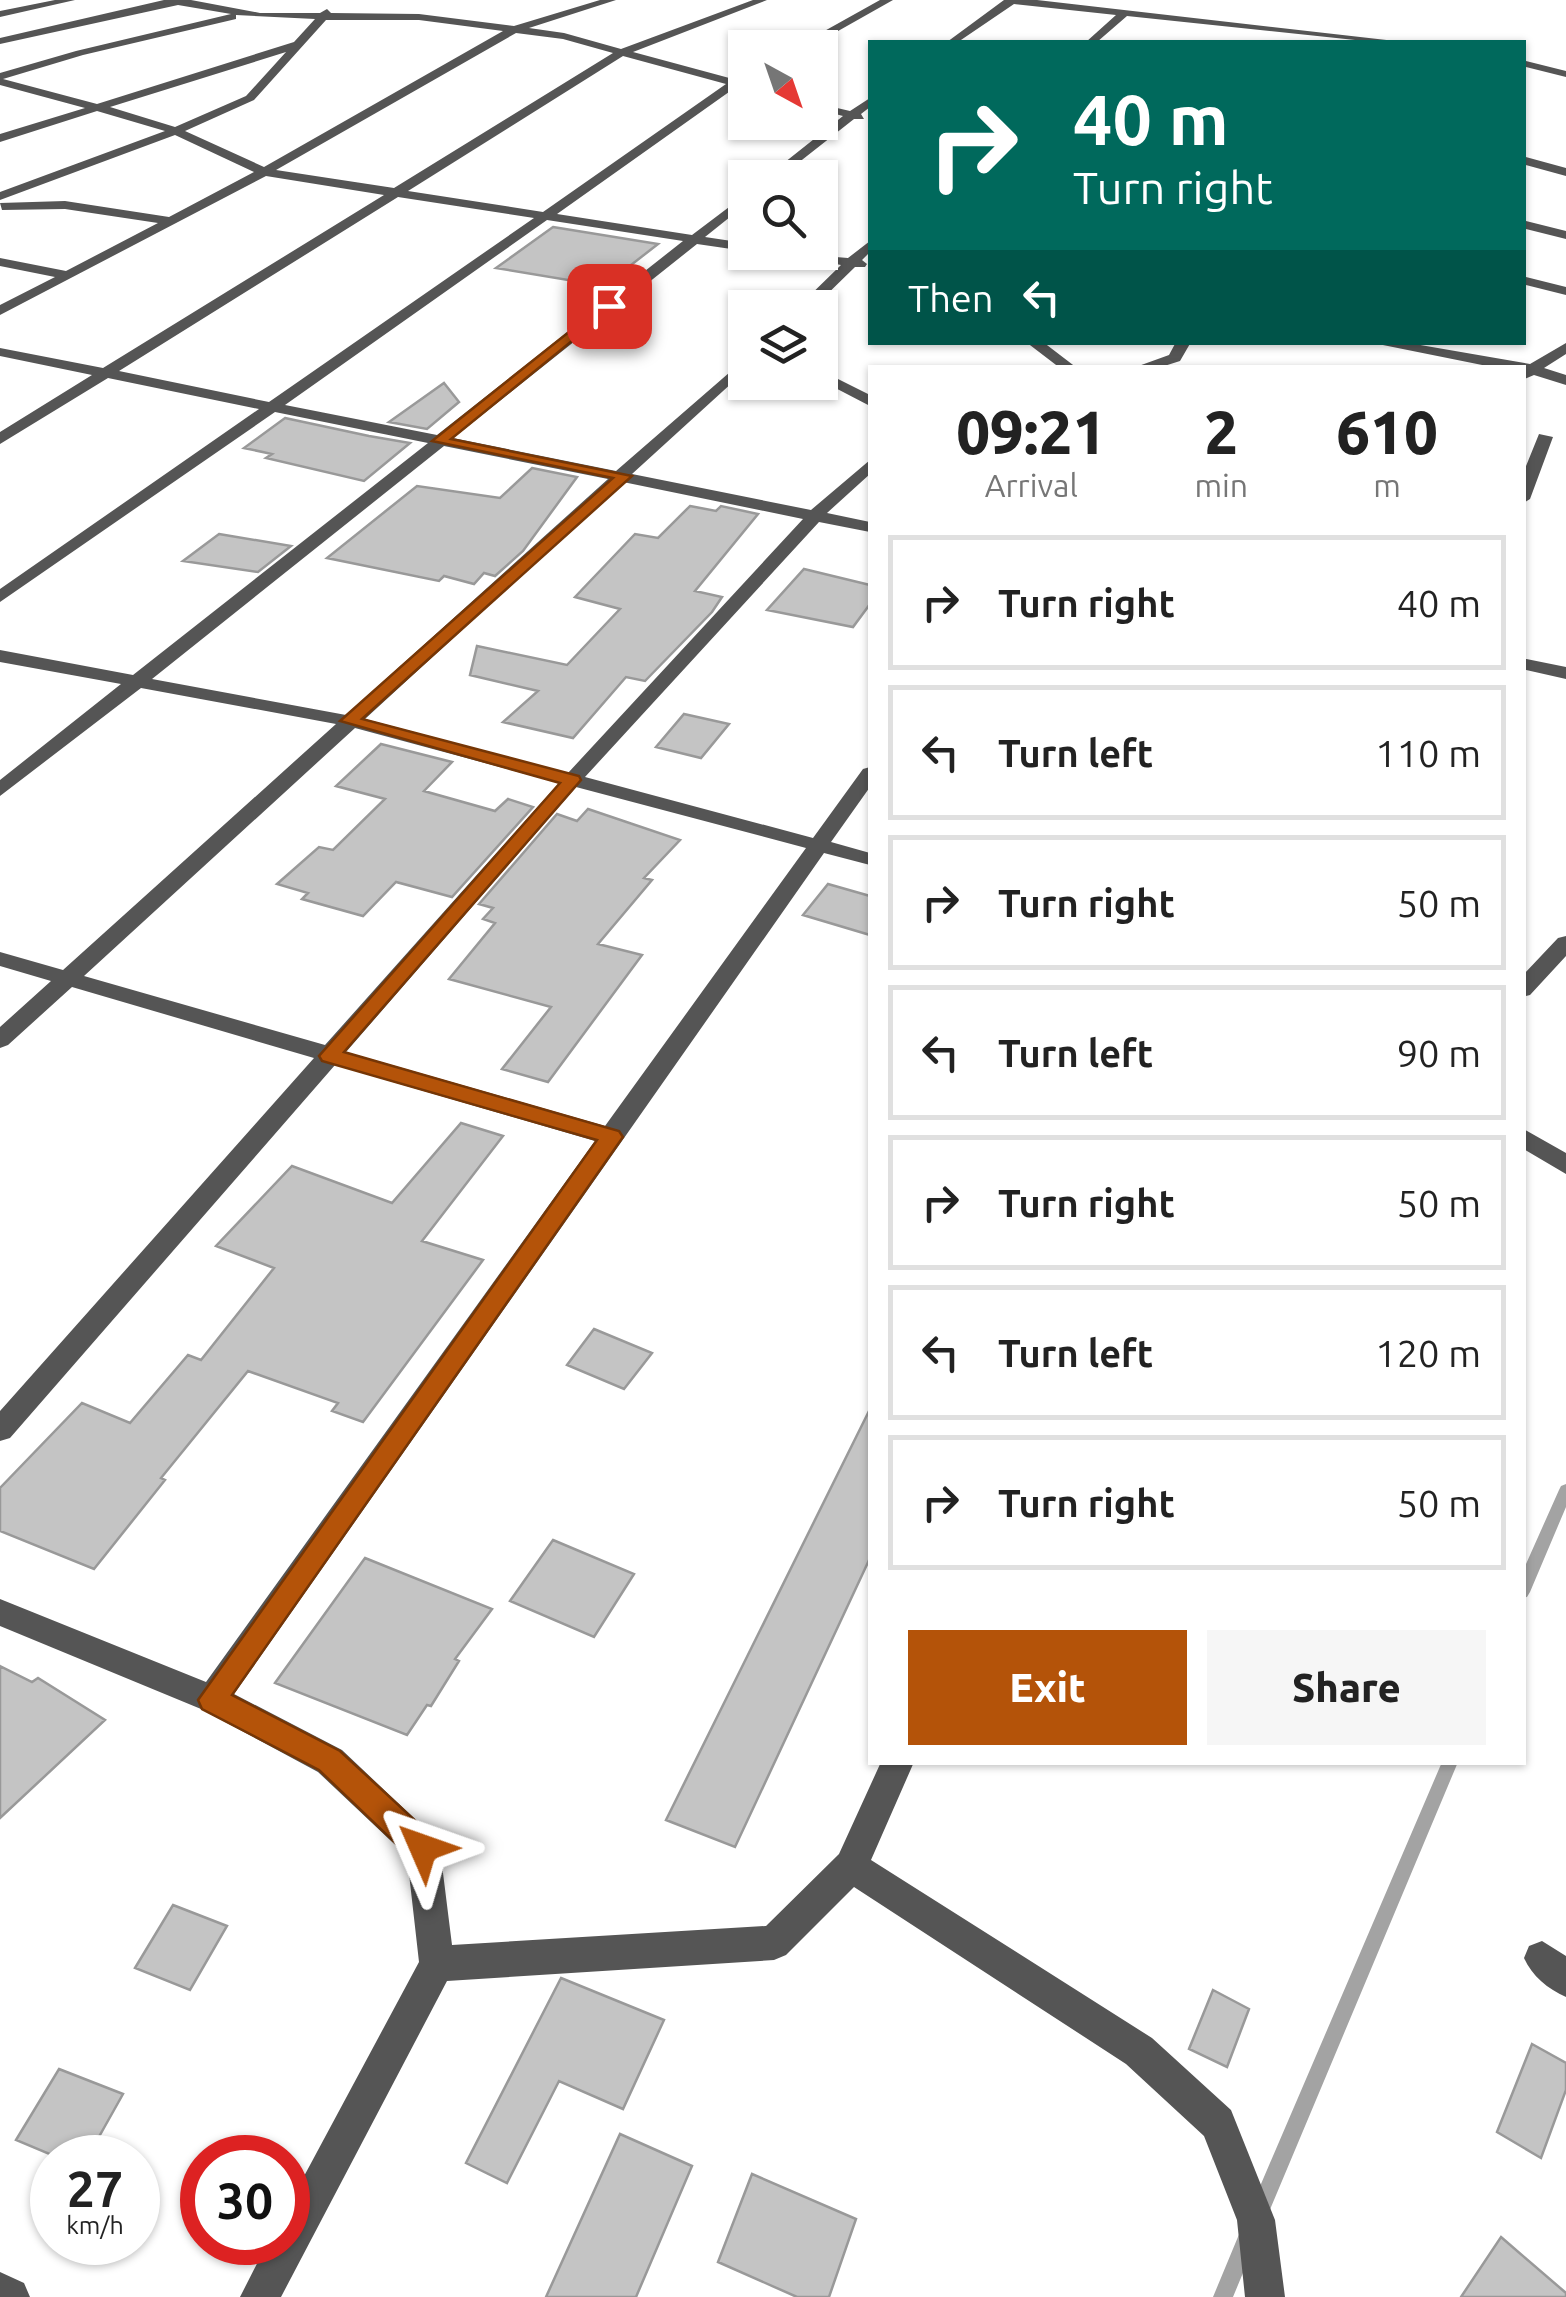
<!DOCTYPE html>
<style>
body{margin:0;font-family:Ubuntu,sans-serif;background:#f6f6f6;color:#222;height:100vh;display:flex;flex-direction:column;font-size:38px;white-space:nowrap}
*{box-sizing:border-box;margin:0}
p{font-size:32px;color:#767676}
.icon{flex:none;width:55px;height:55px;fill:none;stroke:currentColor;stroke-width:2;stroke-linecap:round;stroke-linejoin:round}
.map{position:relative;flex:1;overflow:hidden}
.sheet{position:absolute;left:868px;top:365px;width:658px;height:1400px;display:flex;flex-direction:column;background:#fff;border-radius:0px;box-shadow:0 2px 8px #0004}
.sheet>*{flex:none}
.top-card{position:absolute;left:868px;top:40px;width:658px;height:305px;border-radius:0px;box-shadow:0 2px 8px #0004;background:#00695c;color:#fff;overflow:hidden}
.needle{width:65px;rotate:140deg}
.buttons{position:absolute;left:728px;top:30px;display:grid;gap:20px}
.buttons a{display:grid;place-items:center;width:110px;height:110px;border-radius:0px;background:#fff;box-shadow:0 2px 8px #0004;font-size:50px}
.speed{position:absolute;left:30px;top:2135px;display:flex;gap:20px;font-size:50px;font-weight:700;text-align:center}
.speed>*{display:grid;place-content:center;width:130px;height:130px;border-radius:50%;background:#fff;box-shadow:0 2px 8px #0004;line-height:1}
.speed small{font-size:25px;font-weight:400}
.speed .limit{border:15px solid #d22;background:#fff;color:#111}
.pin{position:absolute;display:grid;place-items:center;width:85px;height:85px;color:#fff;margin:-42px;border-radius:20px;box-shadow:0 5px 15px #0006}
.me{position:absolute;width:110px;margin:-55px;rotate:313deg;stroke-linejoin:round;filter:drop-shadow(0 0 8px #0008)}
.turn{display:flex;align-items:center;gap:35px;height:210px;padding:0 40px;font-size:45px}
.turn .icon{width:130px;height:130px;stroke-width:2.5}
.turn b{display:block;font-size:70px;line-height:85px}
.then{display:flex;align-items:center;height:95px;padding:0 40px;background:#0003;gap:20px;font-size:38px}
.eta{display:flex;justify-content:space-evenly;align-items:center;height:170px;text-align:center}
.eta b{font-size:60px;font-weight:800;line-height:70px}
.action{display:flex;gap:20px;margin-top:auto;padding:20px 40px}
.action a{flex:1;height:115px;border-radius:0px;background:#b45309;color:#fff;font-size:40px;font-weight:800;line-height:115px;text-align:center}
.action a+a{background:#f6f6f6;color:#222}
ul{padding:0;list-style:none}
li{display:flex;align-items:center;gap:30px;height:135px;margin:0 20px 15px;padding:0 20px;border:5px solid #e0e0e0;border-radius:0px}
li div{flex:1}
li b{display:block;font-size:38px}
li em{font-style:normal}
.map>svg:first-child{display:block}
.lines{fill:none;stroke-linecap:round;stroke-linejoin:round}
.stream{fill:#a3a3a3;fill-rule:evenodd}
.building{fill:#c4c4c4;stroke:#999;stroke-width:2.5}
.minor{fill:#555;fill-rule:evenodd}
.route{fill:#b45309;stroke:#753606;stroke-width:2.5}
</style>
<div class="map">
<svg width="1566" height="2297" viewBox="0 0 1566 2297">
<rect width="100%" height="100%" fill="#fff"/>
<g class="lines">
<!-- stream -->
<path class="stream" d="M1566 1484V1507L1530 1592 1527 1597 1522 1598V1573L1559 1490 1561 1486Z
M1442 1762H1458L1266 2219 1259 2222 1252 2219 1249 2212Z
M1247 2229 1254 2232 1257 2239 1233 2297H1213L1240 2232Z"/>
</g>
<!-- building -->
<path class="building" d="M553 227 658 244 604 286 496 268Z
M444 383 459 402 427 429 389 422Z
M285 418 369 436 410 443 364 481 266 458 272 454 244 448Z
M532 468 577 477 523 551 495 576 484 573 474 584 444 576 439 581 327 558 417 486 500 498Z
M690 506 716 511 721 506 758 514 695 591 722 597 712 612 645 681 626 677 573 738 503 722 538 691 470 675 477 646 567 665 620 609 575 597 635 534 658 538Z
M219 534 291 546 258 572 183 561Z
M804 569 870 585V604L853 627 767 610Z
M684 714 729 724 701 758 656 747Z
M381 744 452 762 424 791 495 811 508 799 533 807 452 897 396 882 363 916 302 899 308 893 277 884 319 847 333 850 385 799 336 786Z
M588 809 680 840 644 878 652 880 598 944 642 955 548 1082 502 1069 551 1007 449 979 495 923 483 919 493 908 479 904 557 814 577 821Z
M828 884 870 896V935L803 915Z
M461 1123 503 1136 422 1241 483 1260 363 1422 332 1411 338 1403 248 1371 161 1478 165 1480 94 1569 0 1531V1488L82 1403 130 1423 188 1355 201 1360 274 1268 216 1246 292 1166 392 1203Z
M594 1329 652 1353 624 1389 567 1365Z
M870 1409V1558L735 1847 666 1820Z
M553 1540 634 1574 594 1637 510 1601Z
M365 1558 492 1609 455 1659 459 1661 431 1706 427 1705 407 1735 275 1683Z
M0 1666 32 1682 38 1678 105 1720 0 1818Z
M173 1905 227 1926 190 1990 135 1968Z
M561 1978 664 2020 623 2109 559 2081 507 2183 466 2163Z
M1213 1990 1249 2009 1227 2067 1189 2049Z
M1532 2044 1566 2063V2090L1541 2158 1497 2132Z
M59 2069 123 2094 87 2158H59L16 2140Z
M620 2134 692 2166 636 2297H546Z
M752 2174 856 2219 829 2297H797L718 2262Z
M1501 2237 1566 2293V2297H1461Z"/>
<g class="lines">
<!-- minor -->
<path class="minor" d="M55 0H75L0 17V11Z
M164 0H191L260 13H320L327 9 331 13 419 14 514 26 600 0H616L529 28 564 33 621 49 753 0H767L633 52 733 79 745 73V86L736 87 557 214 692 235 745 195V205L705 237 745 243V251L697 244 453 438 616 471 745 359V371L632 474 811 510 870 460V474L827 513 870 522V532L819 522 585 777 813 838 863 769 870 767V787L831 842 870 853V865L824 853 234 1694 342 1750 435 1838 440 1849 452 1945 766 1926 839 1854 881 1762H914L871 1860 1152 2038 1231 2110 1275 2220 1285 2297H1245L1237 2220 1204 2136 1126 2064 854 1887 786 1955 774 1960 447 1981 281 2297H240L268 2242H288V2206L419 1962 407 1856 318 1772 201 1709 0 1626V1599L206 1682 595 1141 335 1065 10 1438 0 1441V1411L314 1058 72 987 8 1045 0 1048V1027L51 981 0 966V952L63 970 336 724 141 688 0 796V780L121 684 0 662V650L133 675 428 443 275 412 0 602V589L259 409 108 378 0 444V432L92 375 0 356V348L103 368 384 195 266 176 0 315V305L55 277 0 266V258L66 271 158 223 65 209 2 210 0 203 65 201 169 217 254 172 175 135 0 200V192L165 131 97 111 0 142V134L85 108 0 85V73L76 51 231 14 178 5 0 44V38ZM236 15 315 19 294 42 97 104 3 79 83 55 236 19ZM326 20H419L503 31 264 167 185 131 254 100ZM516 33 563 39 613 53 394 188 276 170ZM286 52 246 96 175 127 110 107ZM623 56 726 84 543 212 408 191ZM398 197 534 218 269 402 119 371ZM547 220 683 241 437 435 285 405ZM444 446 608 479 346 715 152 679ZM623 482 803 519 568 773 365 719ZM355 728 559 783 325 1045 84 976ZM576 787 806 848 605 1126 346 1052Z
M880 0H893L808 48H794Z
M1004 0H1037L1404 42H1374L1127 16 1097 42H1086L1116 15 1014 4 958 42H947Z
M1522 60 1566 71V77L1522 66Z
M870 98V107L861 114 864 119H854L779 178H765L843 116 820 110V104L850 111Z
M1522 156 1566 168V176L1522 164Z
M1522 220 1566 231V239L1522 228Z
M870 241V252L862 260 867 264 865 267H855L813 308H797L841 265 775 252 848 258Z
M1522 276 1566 287V295L1522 284Z
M1026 342H1043L1077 368H1060Z
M1176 342H1191L1180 361 1158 368H1133L1169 355Z
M1368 342H1403L1530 364 1566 343V354L1544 368 1566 375V385L1534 375 1522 380V368H1497Z
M820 370 870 395V406L820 380Z
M1539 434 1553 437 1530 499 1522 504V476Z
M1522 658 1566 667V679L1522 669Z
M1566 936V956L1530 995 1522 997V976L1558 938Z
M1522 1128 1566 1153V1174L1522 1148Z
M1542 1941 1566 1956V1997C1548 1989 1532 1976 1524 1958L1529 1946Z
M0 2272 24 2283 30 2297H0Z"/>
</g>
<!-- route -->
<path class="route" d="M604 304 615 306 451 439 632 476 362 719 579 776 581 780 344 1052 619 1131 623 1137 232 1695 340 1751 434 1838 439 1848 434 1859 423 1863 412 1859 319 1770 202 1709 198 1700 597 1140 322 1061 319 1056 560 783 340 721 613 478 432 441Z"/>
</svg>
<div class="buttons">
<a><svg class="needle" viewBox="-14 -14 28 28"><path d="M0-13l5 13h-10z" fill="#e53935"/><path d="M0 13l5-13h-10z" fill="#767676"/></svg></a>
<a><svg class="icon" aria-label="search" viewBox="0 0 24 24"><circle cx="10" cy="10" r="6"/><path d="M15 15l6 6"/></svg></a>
<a><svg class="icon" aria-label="layers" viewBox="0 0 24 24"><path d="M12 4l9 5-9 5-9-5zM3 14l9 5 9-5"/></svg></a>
</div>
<div class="speed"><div>27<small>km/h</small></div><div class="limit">30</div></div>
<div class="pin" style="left:609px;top:306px;background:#d93025"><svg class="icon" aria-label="arrive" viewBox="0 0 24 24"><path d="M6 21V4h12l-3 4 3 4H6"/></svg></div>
<svg class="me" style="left:423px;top:1848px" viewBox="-20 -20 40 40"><path d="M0-17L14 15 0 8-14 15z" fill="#b45309" stroke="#fff" stroke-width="4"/></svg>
<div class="top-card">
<div class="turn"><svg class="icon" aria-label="right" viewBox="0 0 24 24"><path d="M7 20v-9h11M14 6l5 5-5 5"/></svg><div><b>40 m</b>Turn right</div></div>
<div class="then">Then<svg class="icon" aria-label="left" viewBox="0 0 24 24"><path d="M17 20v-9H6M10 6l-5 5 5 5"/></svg></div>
</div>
<section class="sheet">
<div class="eta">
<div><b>09:21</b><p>Arrival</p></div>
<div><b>2</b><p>min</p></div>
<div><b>610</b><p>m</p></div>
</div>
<ul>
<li><svg class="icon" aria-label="right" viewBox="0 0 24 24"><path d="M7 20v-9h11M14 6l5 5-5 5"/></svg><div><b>Turn right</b></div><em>40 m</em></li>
<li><svg class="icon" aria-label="left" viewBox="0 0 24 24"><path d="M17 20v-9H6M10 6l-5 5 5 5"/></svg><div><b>Turn left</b></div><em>110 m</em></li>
<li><svg class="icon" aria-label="right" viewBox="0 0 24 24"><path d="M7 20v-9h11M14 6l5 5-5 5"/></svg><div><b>Turn right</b></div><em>50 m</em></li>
<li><svg class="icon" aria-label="left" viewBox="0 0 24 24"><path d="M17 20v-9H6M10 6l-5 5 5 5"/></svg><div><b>Turn left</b></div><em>90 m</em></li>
<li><svg class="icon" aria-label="right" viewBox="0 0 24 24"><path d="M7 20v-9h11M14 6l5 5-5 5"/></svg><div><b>Turn right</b></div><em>50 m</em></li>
<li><svg class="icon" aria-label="left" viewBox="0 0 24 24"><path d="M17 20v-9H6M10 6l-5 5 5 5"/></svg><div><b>Turn left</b></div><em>120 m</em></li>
<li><svg class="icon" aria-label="right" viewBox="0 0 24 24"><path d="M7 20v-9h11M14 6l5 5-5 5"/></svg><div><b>Turn right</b></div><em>50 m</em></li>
</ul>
<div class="action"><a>Exit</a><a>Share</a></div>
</section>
</div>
